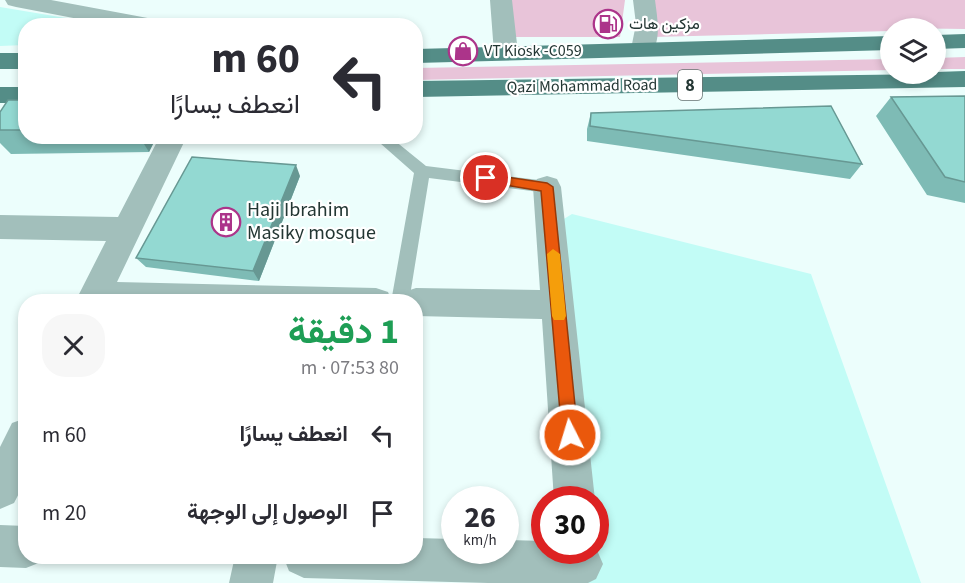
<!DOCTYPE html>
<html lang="ar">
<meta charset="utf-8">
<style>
body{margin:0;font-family:"Source Sans 3",Vazirmatn,sans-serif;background:#f7f7f7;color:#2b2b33;direction:rtl;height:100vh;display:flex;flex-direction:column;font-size:22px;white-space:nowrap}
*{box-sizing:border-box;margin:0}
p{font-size:20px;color:#7c7c81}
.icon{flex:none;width:33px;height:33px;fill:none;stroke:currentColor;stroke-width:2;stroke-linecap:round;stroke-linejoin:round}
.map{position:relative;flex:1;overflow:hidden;direction:ltr}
.side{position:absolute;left:18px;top:294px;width:405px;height:270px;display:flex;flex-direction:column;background:#fff;border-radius:24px;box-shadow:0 3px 9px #0003;direction:rtl}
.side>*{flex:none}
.banner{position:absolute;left:18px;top:18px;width:405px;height:126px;border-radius:24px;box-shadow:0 3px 9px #0003;direction:rtl;background:#fff;color:#2b2b33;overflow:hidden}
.controls{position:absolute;left:880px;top:18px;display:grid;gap:12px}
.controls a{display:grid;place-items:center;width:66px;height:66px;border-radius:50%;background:#fff;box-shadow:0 3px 9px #0003;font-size:30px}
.speed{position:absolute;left:441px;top:486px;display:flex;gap:12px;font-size:30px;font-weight:700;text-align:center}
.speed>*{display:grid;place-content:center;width:78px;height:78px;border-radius:50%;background:#fff;box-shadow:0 3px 9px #0003;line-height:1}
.speed small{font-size:15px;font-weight:400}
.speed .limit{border:9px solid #d22;background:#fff;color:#111}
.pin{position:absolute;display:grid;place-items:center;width:51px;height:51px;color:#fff;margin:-26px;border:3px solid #fff;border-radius:50%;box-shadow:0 2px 6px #0007}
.me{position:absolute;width:66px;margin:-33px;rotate:355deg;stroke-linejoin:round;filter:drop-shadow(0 0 4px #0008)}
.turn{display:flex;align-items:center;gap:21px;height:126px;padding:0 24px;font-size:27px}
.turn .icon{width:78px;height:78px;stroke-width:2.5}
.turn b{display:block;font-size:42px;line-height:51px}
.round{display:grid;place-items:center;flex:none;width:63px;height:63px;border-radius:24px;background:#f7f7f7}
.overview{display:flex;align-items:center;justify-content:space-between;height:102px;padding:0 24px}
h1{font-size:36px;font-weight:700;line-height:45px;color:#1e9e55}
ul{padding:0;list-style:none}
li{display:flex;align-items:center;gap:18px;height:78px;padding:0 24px}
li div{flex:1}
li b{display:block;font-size:22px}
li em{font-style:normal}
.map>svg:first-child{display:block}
.built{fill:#c2fcf6}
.green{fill:#e8c4d9}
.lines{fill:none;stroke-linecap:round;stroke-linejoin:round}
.lane{fill:#a2bfbb;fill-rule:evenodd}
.street{fill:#a2bfbb;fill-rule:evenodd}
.primary{fill:#548d87;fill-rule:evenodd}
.wall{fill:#7ebbb5}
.shaded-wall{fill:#679893}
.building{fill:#93d9d2;stroke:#679893;stroke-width:1.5}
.route{fill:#ea580c;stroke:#983908;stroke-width:1.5}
.slow{fill:#f59e0b}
.labels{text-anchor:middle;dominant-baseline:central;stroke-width:4.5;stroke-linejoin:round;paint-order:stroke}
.far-poi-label{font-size:16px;fill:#233633;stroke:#fff;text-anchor:start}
.far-street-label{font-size:16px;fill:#233633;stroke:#fff}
.shield{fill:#fff;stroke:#657270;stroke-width:1.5}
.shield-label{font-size:18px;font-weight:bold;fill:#233633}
.poi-label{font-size:20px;fill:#233633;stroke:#fff;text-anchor:start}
</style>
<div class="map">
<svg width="965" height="583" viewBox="0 0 965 583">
<rect width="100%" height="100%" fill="#ecfefc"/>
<!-- built -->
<path class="built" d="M0 7 108 25 26 26 25 45 0 46Z
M572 214 811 274 921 583H565L596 550V500L562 499 549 228Z"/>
<!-- green -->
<path class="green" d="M496 0H625L620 37H502Z
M645 0H965V29L891 28V31L652 37Z
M965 57V69H936V58Z
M891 59V70L416 80V68Z"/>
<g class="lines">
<!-- lane -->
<path class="lane" d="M372 136H389L426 166 547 181 553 183 555 187 553 191 547 193 429 178 409 302H391L414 173Z"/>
<!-- street -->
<path class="street" d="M5 0H51L153 19 161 21 164 26H115L16 7 8 5Z
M490 0H512L518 53 514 58 506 60 498 58 494 53Z
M633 0H655C657 17 662 39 651 54L643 56 635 54 631 49 636 24Z
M160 136H187L117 282 376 288 388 292 392 302H75L106 241 0 239V215L118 217Z
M547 176 557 179 561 187 595 500H554L542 319 416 316V302H400L404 292 416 288 540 290 533 187 537 179Z
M26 418V480L14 503 0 509V447L12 423Z
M0 525 26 526V556H43L41 562 26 568 0 567Z
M416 538 454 539V550H506V540L544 541V550H596V548L603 564 596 579 588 583H488L304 578 289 571 283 556H416Z
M235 556H278L273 583H229Z"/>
<!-- primary -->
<path class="primary" d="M965 34V48L936 49V35Z
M891 36V50L416 63V49Z
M0 53H26V69H0Z
M965 71V87L416 97V81L936 74V72Z
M0 87H26V103H0Z"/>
</g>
<!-- wall -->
<path class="wall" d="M965 96V203L927 195 876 116 891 97Z
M26 100V136H157L149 152 11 154 0 143V112Z
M591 113 862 164 850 179 587 141V129Z
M300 176 259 281 146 267 136 258Z"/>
<!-- shaded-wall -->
<path class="shaded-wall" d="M139 136H157L149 152Z
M296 165 300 176 259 281 253 271Z"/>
<!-- building -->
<path class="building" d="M965 96V182L945 177 891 97Z
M8 100H26V130H0V112Z
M831 106 862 164 590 126 591 113Z
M192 157 296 165 253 271 136 258Z"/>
<!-- route -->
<path class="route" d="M486 174 547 183 553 187 578 435 575 440 570 442 564 440 562 435 541 191 482 181 480 178Z"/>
<!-- slow -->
<path class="slow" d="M553 249 560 254 566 316 564 320H554L552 316 547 254Z"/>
<!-- icons -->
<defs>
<g id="fuel-ring" transform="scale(1.5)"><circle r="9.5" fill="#fff" stroke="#ac348a" stroke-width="1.5"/><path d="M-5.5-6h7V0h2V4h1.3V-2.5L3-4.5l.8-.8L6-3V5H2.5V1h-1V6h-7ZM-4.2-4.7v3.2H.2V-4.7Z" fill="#ac348a"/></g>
<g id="shop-ring" transform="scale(1.5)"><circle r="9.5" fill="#fff" stroke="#ac348a" stroke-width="1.5"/><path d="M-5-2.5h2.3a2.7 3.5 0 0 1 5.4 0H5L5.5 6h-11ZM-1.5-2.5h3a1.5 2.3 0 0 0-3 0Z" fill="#ac348a"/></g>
<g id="building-ring" transform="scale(1.5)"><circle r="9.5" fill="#fff" stroke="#ac348a" stroke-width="1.5"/><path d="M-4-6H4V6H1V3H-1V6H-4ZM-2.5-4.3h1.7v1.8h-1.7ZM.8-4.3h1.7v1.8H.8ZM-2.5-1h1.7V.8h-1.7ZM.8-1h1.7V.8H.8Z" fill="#ac348a"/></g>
</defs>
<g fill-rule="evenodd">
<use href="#fuel-ring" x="608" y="24"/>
<use href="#shop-ring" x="463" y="51"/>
<use href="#building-ring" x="226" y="222"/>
</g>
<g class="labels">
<!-- far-poi labels -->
<g class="far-poi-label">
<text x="629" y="24">مزكين هات</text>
<text x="484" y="51">VT Kiosk -C059</text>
</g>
<!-- far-street labels -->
<g class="far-street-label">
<text transform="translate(582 86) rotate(-1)">Qazi Mohammad Road</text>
</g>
<!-- shield labels -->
<rect class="shield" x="678" y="70" width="24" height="30" rx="4.5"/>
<g class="shield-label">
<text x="690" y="85">8</text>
</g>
<!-- poi labels -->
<g class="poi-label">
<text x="247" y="210">Haji Ibrahim<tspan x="247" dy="23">Masiky mosque</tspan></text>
</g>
</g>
</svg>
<div class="controls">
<a><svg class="icon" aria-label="layers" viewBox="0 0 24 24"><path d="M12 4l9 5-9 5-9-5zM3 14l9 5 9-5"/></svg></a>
</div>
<div class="speed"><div>26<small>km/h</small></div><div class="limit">30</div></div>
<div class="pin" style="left:486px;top:178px;background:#d93025"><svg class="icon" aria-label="arrive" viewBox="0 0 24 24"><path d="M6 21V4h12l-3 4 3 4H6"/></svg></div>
<svg class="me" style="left:570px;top:435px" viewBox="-20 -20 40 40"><circle r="17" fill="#ea580c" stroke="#fff" stroke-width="3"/><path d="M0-11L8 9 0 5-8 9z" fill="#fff"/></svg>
<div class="banner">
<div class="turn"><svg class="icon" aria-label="left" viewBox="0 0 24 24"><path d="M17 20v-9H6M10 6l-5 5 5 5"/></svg><div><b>60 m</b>انعطف يسارًا</div></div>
</div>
<section class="side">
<div class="overview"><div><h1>1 دقيقة</h1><p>80 m · 07:53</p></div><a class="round"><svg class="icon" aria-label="close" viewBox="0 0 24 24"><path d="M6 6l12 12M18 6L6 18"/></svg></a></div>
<ul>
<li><svg class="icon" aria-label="left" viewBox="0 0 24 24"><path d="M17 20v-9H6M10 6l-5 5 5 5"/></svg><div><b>انعطف يسارًا</b></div><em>60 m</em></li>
<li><svg class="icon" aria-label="arrive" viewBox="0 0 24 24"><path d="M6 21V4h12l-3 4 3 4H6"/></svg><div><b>الوصول إلى الوجهة</b></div><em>20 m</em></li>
</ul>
</section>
</div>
